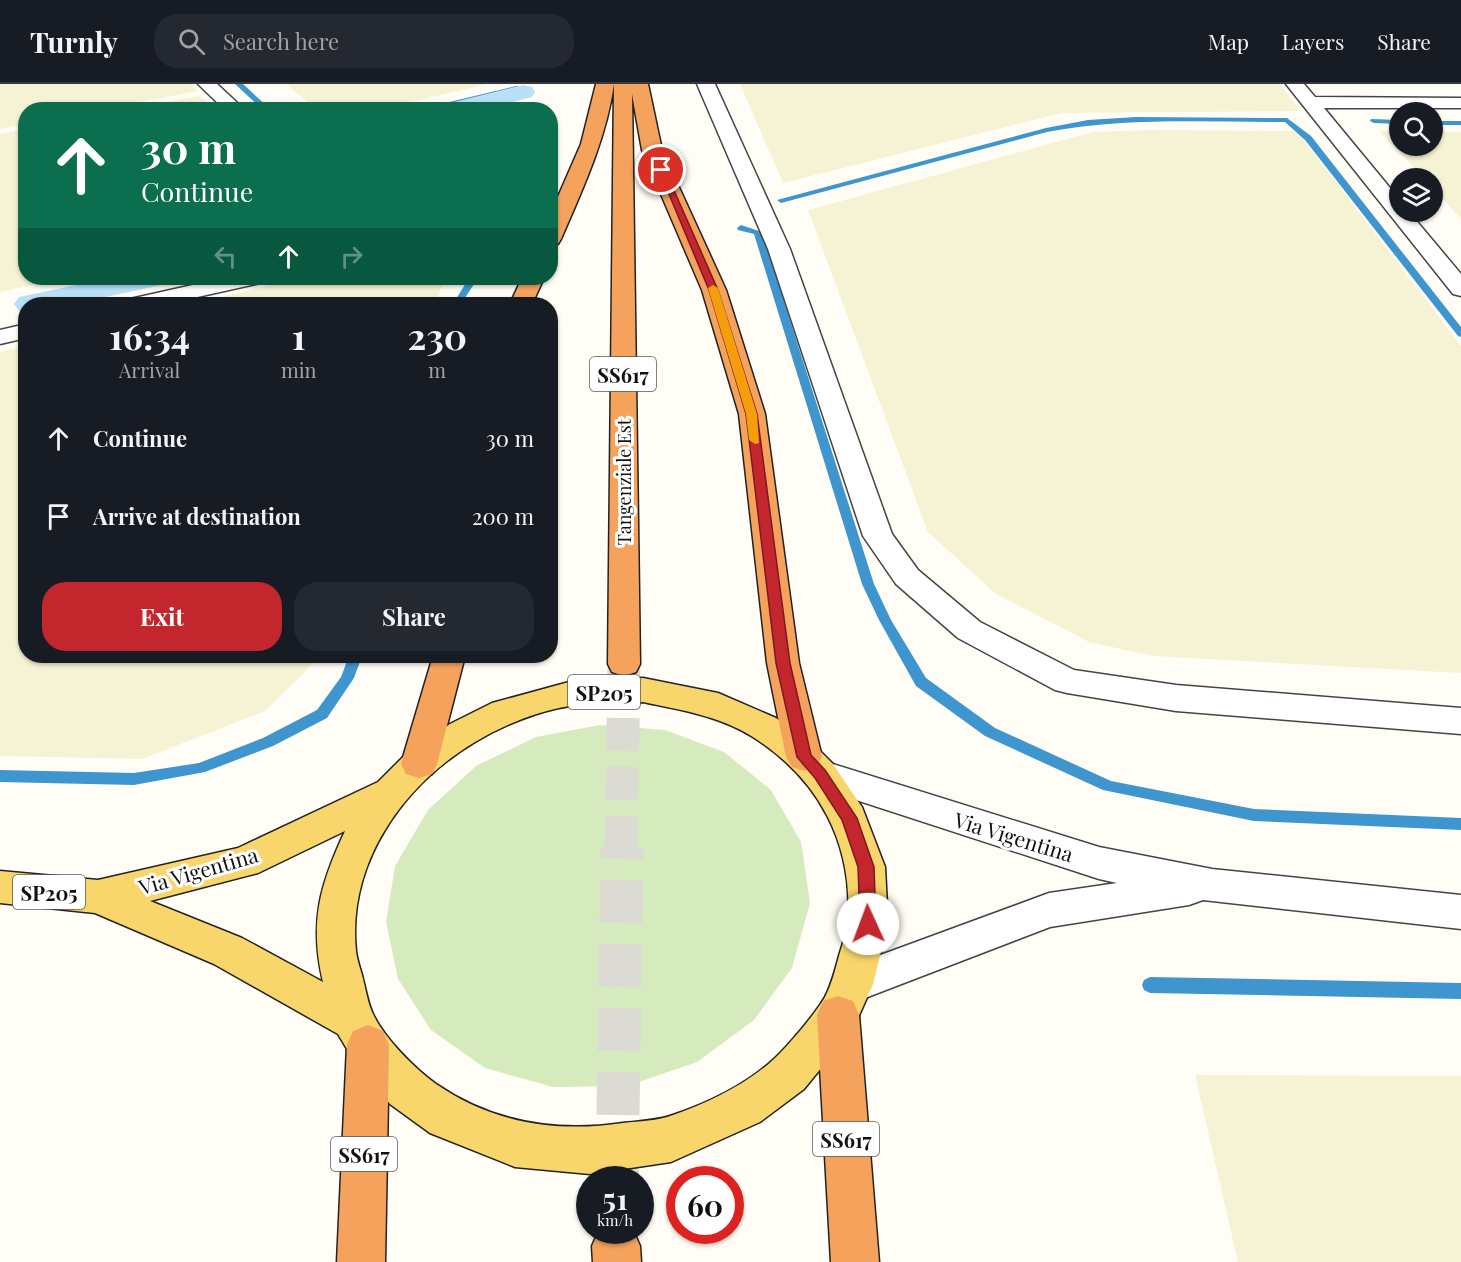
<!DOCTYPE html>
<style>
body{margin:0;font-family:"Playfair Display",serif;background:#242831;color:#f1f3f6;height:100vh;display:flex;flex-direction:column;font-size:22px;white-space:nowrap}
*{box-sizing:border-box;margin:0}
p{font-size:20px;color:#9ea1a6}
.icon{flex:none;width:33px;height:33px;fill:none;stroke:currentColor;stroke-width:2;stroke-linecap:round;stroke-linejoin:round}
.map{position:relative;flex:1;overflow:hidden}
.side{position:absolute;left:18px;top:213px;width:540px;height:366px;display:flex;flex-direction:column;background:#171b24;border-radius:24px;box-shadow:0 2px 4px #0004}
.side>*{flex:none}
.banner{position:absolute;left:18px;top:18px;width:540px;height:183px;border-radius:24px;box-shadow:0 2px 4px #0004;background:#0b6e4f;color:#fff;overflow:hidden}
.tools{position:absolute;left:1389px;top:18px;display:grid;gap:12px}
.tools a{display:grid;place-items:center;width:54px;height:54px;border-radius:50%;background:#171b24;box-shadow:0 2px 4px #0004;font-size:30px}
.speed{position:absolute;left:576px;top:1082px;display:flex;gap:12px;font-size:30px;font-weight:700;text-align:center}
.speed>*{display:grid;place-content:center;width:78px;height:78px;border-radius:50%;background:#171b24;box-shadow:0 2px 4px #0004;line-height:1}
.speed small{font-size:15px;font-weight:400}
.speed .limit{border:9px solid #d22;background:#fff;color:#111}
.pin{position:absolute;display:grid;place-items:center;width:51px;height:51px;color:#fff;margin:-26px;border:3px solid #fff;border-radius:50%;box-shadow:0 2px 6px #0007}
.me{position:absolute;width:66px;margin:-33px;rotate:358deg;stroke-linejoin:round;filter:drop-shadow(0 0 4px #0008)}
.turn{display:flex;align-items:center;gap:21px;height:126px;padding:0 24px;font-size:27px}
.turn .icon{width:78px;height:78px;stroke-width:2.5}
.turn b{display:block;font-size:42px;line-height:51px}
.lanes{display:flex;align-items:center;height:57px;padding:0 24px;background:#0003;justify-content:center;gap:30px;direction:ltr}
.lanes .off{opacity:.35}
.eta{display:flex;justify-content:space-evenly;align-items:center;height:102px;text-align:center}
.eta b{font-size:36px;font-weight:700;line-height:42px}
.action{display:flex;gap:12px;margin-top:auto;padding:12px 24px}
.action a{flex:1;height:69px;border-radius:24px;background:#c4262e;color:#fff;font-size:24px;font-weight:700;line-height:69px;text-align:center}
.action a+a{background:#242831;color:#f1f3f6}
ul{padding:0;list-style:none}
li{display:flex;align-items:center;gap:18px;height:78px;padding:0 24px}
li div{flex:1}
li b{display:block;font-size:22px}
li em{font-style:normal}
header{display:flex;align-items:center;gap:36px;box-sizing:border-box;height:84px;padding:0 30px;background:#171b24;border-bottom:2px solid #363941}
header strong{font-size:28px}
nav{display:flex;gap:33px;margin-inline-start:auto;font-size:21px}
.search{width:420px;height:54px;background:#242831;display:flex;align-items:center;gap:15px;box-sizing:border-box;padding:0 21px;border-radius:24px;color:#9ea1a6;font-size:22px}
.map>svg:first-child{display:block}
.farmland{fill:#f6f3d4}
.green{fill:#d5ebbd}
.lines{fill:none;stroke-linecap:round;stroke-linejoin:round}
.stream{fill:#3f96cf;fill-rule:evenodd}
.canal{fill:#b9e0f7;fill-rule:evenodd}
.highway-tunnel-far1{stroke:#dbdad3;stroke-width:33;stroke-dasharray:33 16;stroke-linecap:butt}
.highway-tunnel{stroke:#dbdad3;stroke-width:43;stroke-dasharray:43 21;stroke-linecap:butt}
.minor-casing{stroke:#444;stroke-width:3}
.major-casing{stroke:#222;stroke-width:3}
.highway-casing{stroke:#222;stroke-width:3}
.minor{fill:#fff;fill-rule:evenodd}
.major{fill:#f9d66b;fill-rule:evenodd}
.highway{fill:#f5a25d;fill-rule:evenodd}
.route{fill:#c4262e;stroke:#7f191e;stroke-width:1.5}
.slow{fill:#f59e0b}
.labels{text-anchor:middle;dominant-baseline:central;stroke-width:6;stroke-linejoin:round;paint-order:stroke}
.far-street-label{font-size:18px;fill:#111;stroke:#fff}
.shield{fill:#fff;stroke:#585858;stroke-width:1.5}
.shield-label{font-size:20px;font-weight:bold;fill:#111}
.street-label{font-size:21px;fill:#111;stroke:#fff}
</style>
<header>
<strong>Turnly</strong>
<div class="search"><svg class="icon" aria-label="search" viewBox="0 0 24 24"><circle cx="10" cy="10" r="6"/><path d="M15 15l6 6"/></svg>Search here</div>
<nav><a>Map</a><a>Layers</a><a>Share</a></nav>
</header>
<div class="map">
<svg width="1461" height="1178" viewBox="0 0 1461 1178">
<rect width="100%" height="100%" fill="#fffdf5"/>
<!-- farmland -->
<path class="farmland" d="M0 0H192L198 7 102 25 26 26 25 40 0 45Z
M286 0H488L376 26 316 25Z
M740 0H1280L1300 27 1062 29 783 99Z
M199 12 216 25H130Z
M25 45 26 194H64L0 208V50Z
M1148 46 1297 47 1461 262V589L1153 572 1089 558 996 510 928 448 808 126 1093 48Z
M1379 47H1399L1400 62H1432L1433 47 1461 48V135L1433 104 1432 94H1424Z
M301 194H437L442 202 435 220H192Z
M25 262 26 572H313L310 583 265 627 142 675 0 672V268Z
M1195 991 1461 992V1178H1238Z"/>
<!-- green -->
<path class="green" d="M600 641 665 646 724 668 771 706 801 758 810 819 792 884 754 936 697 978 627 1002 553 1003 485 984 431 946 398 895 386 838 395 782 428 726 476 682 536 653Z"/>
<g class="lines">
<!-- stream -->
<path class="stream" d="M235 0H243L271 26H263Z
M516 2H519V6L431 26H416Z
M1136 33 1287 34 1311 52 1461 243V253L1458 252 1305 56 1285 38C1205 38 1125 33 1047 48L781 119 777 116 1046 44 1088 36Z
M1371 35 1400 36V40L1374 39 1370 37Z
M1432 37H1461V41H1432Z
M741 141 762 148 874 500 891 536 926 594 995 644 1111 697 1254 725 1461 734V746L1254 737 1103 706 985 652 916 602 879 536 862 500 754 150 738 146 737 144Z
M469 194H478L461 220H453Z
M349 572H362L354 594 327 634 273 662 205 688 134 701 0 698V686L134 689 199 679 263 654 317 626 341 593Z
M1150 893 1461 899V915L1150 909 1144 906 1142 901 1144 896Z"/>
<!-- canal -->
<path class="canal" d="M523 1 532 3 535 8 532 13 483 26H439L442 21Z
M110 194H166L162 201 72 220H26V228L19 227 14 220 19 213Z"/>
<!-- highway-tunnel-far1 -->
<path class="highway-tunnel-far1" d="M621 765 624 580"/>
<!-- highway-tunnel -->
<path class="highway-tunnel" d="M617 1095 622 764"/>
<!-- minor casing -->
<g class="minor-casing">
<path id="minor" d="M198 0H217L245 26H225Z
M697 0H715L790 165 892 450 918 486 980 538 1074 586 1176 601 1461 624V650L1176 627 1067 609 1055 606 958 554 896 500 863 452 768 165Z
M1286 0H1304L1315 13 1461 14V24H1324L1400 116V128H1409L1461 190V212L1453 210Z
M224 194H263L260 199 166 220H126L130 215Z
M26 240V254L0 260V246Z
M820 676 1099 763 1212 785 1461 811V845L1203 816 1189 821 1050 843 852 919 837 913 831 900 837 887 1049 809 1117 799 1099 795 807 700 802 690 807 680Z"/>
</g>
<!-- major casing -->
<g class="major-casing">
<path id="major" d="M643 594 718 609 776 634 816 663 833 680 862 723 885 783 888 840 873 900 853 945 804 1005 760 1038 671 1078 590 1090 515 1083 430 1049 390 1020 353 975 338 950 214 880 95 829 0 819V787L98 796 238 764 378 698 406 670 450 640 492 619 569 598ZM643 618C681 626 720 632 753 653 819 695 853 759 848 837 847 849 842 861 839 872 835 886 832 900 825 913 816 929 788 962 774 975 747 1000 708 1019 673 1031 658 1037 639 1037 623 1039 556 1049 493 1039 436 1000 415 985 384 954 373 930 368 920 366 907 363 895 361 886 357 877 356 867 347 779 403 701 475 658 503 641 538 627 570 622 594 619 619 620 643 618ZM345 747C320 801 309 838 323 898L242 854 150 817 258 789Z"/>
</g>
<!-- highway casing -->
<g class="highway-casing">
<path id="highway" d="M596 0H614C606 55 583 104 561 155L558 160 550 161V131L581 60Z
M614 0H648L662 66 726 206 765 330 799 579 822 673 816 683 804 687 792 683 786 673 767 579 739 330 702 206 642 66 632 10 640 580 636 588 624 592 612 588 608 580Z
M522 194H544L532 220H510Z
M433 572H465L437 680 432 690 419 694 406 690 401 680Z
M838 912 853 917 859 931 879 1178H831L817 931 823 917Z
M368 941 383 947 389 961 385 1178H337L347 961 353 947Z
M599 1146H633L640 1162 641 1178H593L592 1162Z"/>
</g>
<!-- minor -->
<use href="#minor" class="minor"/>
<!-- major -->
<use href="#major" class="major"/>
<!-- highway -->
<use href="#highway" class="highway"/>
</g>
<!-- route -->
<path class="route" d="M658 84 665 86 718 206 757 330 790 579 811 671 825 686 857 734 874 783 876 840 874 845 868 847 862 845 860 840 858 783 842 736 815 694 797 673 776 579 746 330 709 206Z"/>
<!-- slow -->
<path class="slow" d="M713 201 718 204 757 330 759 359 755 360 749 356 746 330 708 204Z"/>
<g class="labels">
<!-- far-street labels -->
<g class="far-street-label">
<text transform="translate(624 398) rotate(-90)">Tangenziale Est</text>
</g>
<!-- shield labels -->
<g class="shield">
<rect x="590" y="273" width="66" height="34" rx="4.5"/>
<rect x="568" y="591" width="72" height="34" rx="4.5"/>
<rect x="13" y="791" width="72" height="34" rx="4.5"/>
<rect x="813" y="1038" width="66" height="34" rx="4.5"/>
<rect x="331" y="1053" width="66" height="34" rx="4.5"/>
</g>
<g class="shield-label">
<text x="623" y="290">SS617</text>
<text x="604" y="608">SP205</text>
<text x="49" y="808">SP205</text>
<text x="846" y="1055">SS617</text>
<text x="364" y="1070">SS617</text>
</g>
<!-- street labels -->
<g class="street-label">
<text transform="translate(1014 752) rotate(17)">Via Vigentina</text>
<text transform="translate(198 786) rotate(-16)">Via Vigentina</text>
</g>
</g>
</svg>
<div class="tools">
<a><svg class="icon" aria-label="search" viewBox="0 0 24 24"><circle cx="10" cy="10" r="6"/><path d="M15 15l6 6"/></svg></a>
<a><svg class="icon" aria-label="layers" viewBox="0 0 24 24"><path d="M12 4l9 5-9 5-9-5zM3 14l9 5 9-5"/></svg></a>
</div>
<div class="speed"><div>51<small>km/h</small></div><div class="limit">60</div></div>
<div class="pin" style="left:661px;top:86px;background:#d93025"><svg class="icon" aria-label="arrive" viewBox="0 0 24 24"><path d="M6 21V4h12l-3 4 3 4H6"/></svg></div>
<svg class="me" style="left:868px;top:840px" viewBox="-20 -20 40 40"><circle r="19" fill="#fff"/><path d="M0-13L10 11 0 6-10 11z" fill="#c4262e"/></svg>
<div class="banner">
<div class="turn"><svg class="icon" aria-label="ahead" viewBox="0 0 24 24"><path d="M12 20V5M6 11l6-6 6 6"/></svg><div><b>30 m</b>Continue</div></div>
<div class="lanes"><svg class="icon off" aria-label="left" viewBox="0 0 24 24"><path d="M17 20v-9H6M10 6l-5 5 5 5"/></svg><svg class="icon" aria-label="ahead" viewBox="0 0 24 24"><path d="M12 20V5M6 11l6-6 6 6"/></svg><svg class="icon off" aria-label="right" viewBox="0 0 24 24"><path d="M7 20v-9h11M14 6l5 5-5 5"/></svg></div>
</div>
<section class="side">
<div class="eta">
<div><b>16:34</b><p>Arrival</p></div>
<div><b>1</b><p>min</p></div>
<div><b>230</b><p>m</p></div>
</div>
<ul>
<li><svg class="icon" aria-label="ahead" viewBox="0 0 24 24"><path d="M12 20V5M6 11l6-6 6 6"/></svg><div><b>Continue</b></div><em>30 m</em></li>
<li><svg class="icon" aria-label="arrive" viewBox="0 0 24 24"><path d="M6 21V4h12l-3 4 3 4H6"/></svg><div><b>Arrive at destination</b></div><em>200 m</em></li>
</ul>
<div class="action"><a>Exit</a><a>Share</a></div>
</section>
</div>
